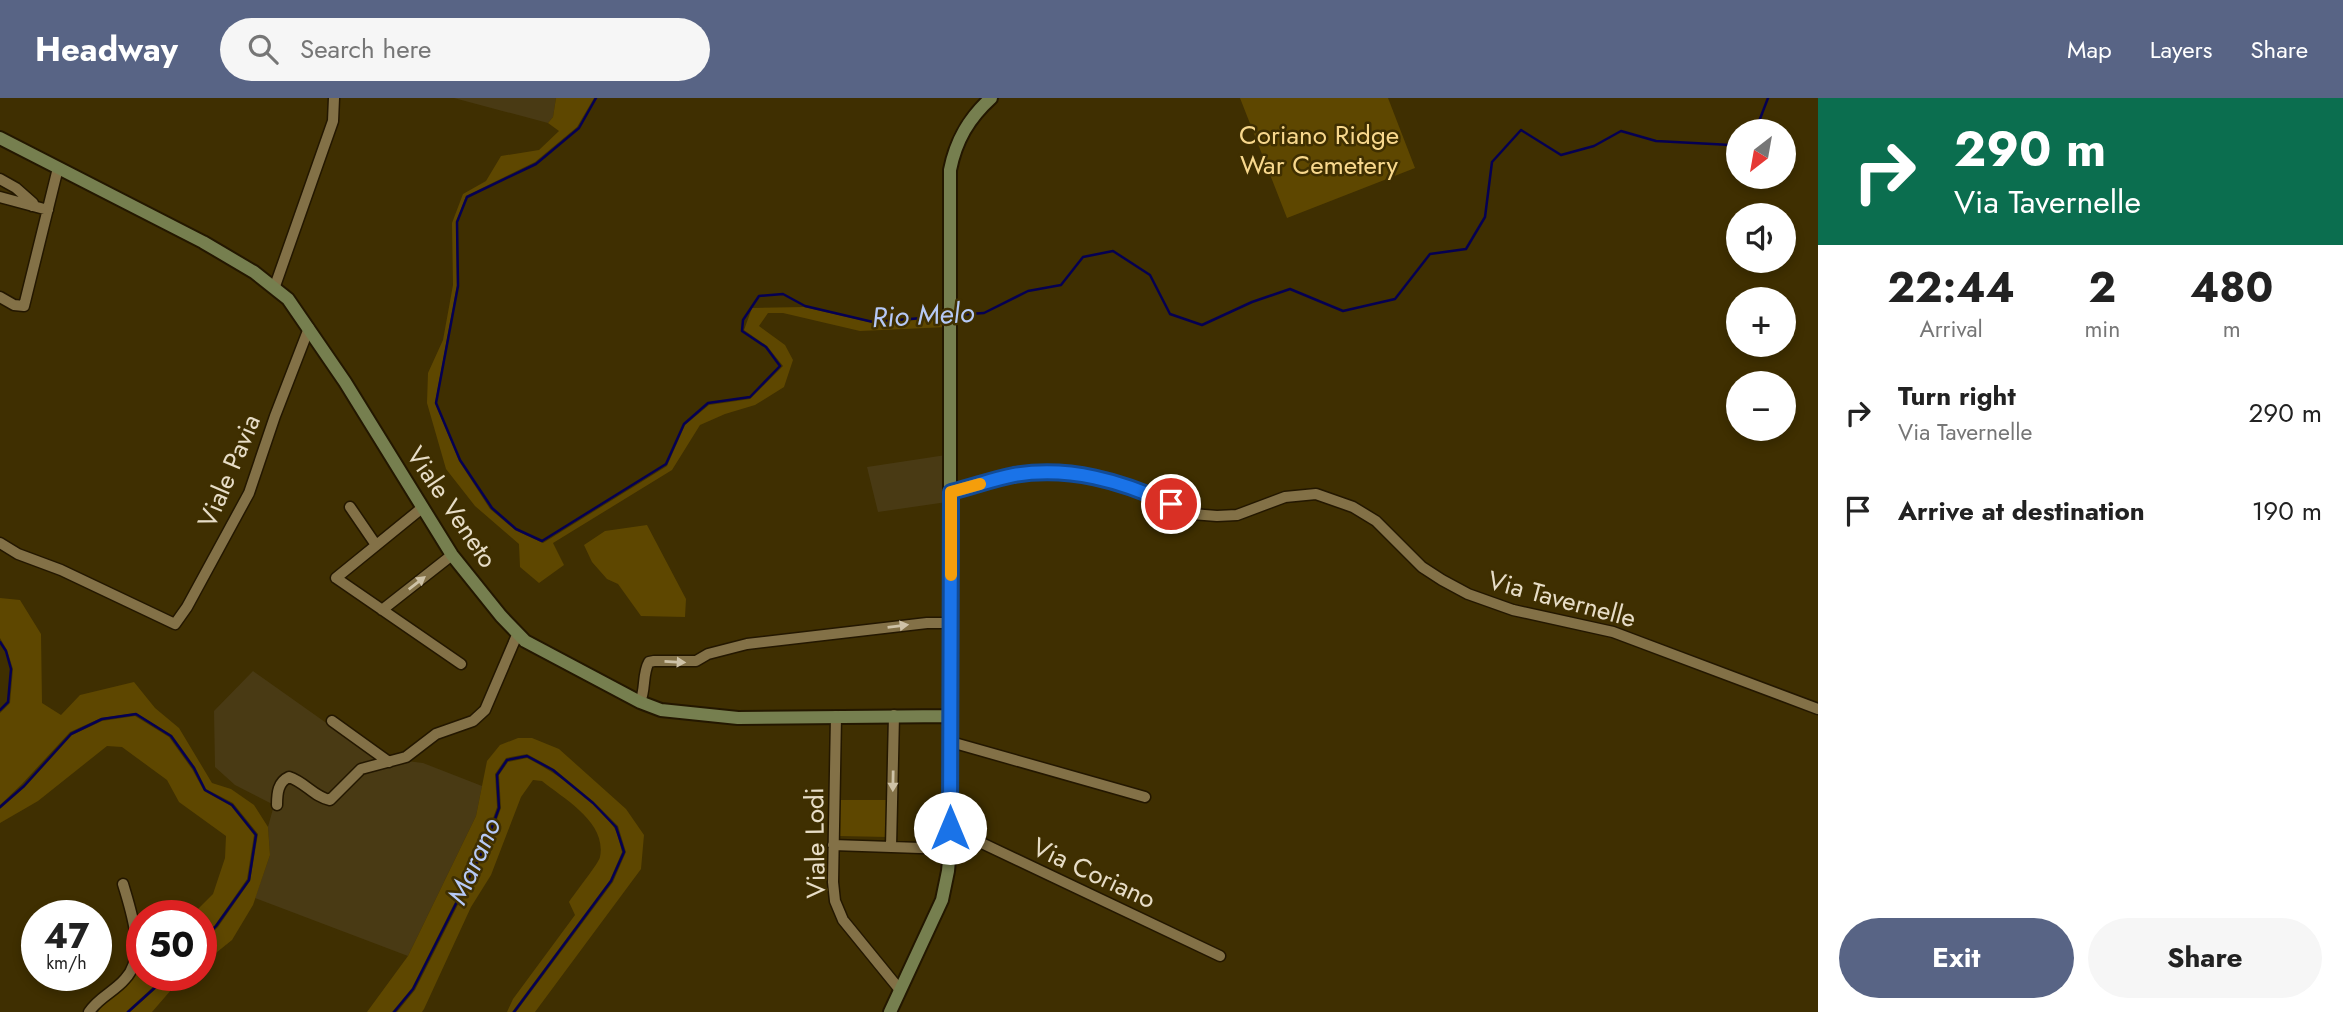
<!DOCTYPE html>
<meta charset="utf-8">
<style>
body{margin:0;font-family:Jost,sans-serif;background:#f6f6f6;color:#222;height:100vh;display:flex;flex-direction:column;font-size:26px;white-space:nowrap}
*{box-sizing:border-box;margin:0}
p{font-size:23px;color:#767676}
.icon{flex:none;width:38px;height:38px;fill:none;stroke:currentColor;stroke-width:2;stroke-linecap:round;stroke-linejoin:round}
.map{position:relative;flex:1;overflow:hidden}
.drawer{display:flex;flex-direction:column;background:#fff;width:525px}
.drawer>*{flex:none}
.top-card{background:#0b6e4f;color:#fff;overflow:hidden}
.needle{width:46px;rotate:211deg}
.fabs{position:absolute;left:1726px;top:21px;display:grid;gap:14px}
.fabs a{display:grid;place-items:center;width:70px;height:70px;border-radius:50%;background:#fff;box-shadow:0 4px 10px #0003;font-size:35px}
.speed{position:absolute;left:21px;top:802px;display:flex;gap:14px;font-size:35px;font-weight:700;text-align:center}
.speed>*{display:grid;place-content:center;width:91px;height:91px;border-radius:50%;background:#fff;box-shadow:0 4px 10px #0003;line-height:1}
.speed small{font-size:18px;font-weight:400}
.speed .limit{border:10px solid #d22;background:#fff;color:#111}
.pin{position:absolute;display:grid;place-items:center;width:60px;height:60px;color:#fff;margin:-30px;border:4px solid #fff;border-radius:50%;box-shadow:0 2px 7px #0007}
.me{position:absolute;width:77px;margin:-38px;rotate:0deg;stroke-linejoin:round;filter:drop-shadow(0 0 5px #0008)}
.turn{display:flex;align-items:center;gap:24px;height:147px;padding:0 21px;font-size:32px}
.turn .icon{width:91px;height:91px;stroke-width:2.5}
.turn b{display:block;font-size:49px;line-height:60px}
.eta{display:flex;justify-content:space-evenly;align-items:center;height:119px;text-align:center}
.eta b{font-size:42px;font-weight:700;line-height:49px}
.cta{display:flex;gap:14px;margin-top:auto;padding:14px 21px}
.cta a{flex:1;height:80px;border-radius:42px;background:#586485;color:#fff;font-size:28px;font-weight:700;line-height:80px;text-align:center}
.cta a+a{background:#f6f6f6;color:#222}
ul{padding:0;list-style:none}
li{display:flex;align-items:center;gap:21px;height:98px;padding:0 21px}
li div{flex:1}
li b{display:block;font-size:26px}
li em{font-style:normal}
header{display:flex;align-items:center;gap:42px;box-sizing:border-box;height:98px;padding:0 35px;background:#586485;color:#fff}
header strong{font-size:33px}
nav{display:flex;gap:38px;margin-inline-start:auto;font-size:24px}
.search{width:490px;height:63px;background:#f6f6f6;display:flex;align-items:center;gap:18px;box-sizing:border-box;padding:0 24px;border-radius:38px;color:#767676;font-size:26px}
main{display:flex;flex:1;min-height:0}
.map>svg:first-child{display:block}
.built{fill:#493a14}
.green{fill:#5e4700}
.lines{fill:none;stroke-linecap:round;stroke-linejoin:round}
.stream{stroke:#050052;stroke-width:2.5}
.street-casing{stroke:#231700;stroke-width:13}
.secondary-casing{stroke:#231700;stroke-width:16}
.street{stroke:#837147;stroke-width:10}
.secondary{stroke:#767f4f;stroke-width:12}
.oneway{fill:#cec2a7}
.route-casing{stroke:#114b97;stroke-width:18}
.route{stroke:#1a73e8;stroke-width:12}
.slow{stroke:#f59e0b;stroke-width:12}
.labels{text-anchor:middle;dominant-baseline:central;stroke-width:5;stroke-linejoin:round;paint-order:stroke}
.park-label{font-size:26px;fill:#f8d88d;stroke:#3f2f01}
.street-label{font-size:26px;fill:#e7ddc7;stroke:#3f2f01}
.water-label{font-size:28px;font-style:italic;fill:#b6c9f6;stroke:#3f2f01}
</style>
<header>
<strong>Headway</strong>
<div class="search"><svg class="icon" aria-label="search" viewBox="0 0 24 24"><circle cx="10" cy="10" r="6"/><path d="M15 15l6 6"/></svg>Search here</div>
<nav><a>Map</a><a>Layers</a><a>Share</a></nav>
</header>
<main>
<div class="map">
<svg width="1818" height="914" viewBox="0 0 1818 914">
<rect width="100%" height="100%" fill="#3f2f01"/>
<!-- built -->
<path class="built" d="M454 0H556L553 19 548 25Z
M946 357 947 404 878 414 867 369Z
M253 573 380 663 359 668 351 674 330 699 317 694 298 679 289 675 282 679 277 687 274 707 280 706 283 689 290 682 314 700 331 706 362 674 407 663 423 665 482 688 476 718 408 858 255 800 270 757 268 729 274 707 235 687 215 669 214 613Z"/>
<!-- green -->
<path class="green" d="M556 0H594L577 29 535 64 466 98 456 124 457 187 435 305 459 363 490 411 515 432 543 445 667 368 685 327 709 307 750 301 783 268 767 248 744 232 752 210 804 209 873 225 947 220V229L860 233 783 215H768L759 228 785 247 793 262 784 289 755 307 725 316 700 327 672 372 553 445 564 467 539 485 520 469 519 446 475 408 446 371 427 305 428 275 443 242 453 187 452 125 463 96 486 83 501 58 539 52 559 33 548 25 553 19Z
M1240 0H1388L1415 70 1287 120Z
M647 427 686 501 685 519 641 518 618 486 607 481 592 464 584 447 605 433Z
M0 500 20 502 41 536 42 605 61 617 80 597 134 584 155 610 179 630 212 685 231 691 254 707 268 729 270 757 253 807 232 842 201 867V846L218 829 250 783 258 736 233 705 206 691 195 669 172 637 136 615 101 620 70 634 22 686 0 707V615L10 605 13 571 7 552 0 540Z
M135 618 169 639 192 671 204 693 231 708 254 737 247 781 215 827 201 841V817H192L213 796 225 760 226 738 179 704 167 682 122 649 107 648 38 703 0 725V711L25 689 72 637 102 623Z
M518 640H532L559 651 626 711 644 737 641 771 535 914H516L613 784 626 754 618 728 594 704 554 671 527 656 506 660 495 676 497 709 483 748 412 890 392 914H367L408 858 476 718 487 663 500 647Z
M527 660C558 676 592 700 613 728 618 735 620 746 622 754L610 782 512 914H507L513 901 575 817 569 804C574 796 599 765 600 759 607 724 564 701 542 683L533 682 521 699 491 777 471 809 424 911 422 914H397L415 892 487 749 501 710 499 677 508 664Z
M839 702H889L888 739 839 738Z
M142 866V877H166L126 914H98L106 901 124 889Z
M171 877H190L171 892 152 914H130Z"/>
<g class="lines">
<!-- stream -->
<path class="stream" d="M596 0 579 30 536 66 467 99 457 124 458 188 436 305 460 362 492 410 516 431 542 443 666 366 684 326 708 305 750 299 780 268 766 249 742 233 743 222 759 198 783 196 805 208 873 224 947 218
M1749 33 1758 26 1768 0
M954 217 984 215 1028 193 1061 187 1083 159 1113 153 1150 177 1170 216 1202 227 1252 204 1290 191 1343 213 1395 201 1430 156 1466 151 1485 119 1492 64 1521 32 1561 57 1594 48 1621 33 1656 43 1731 47 1738 42
M0 544 6 553 11 571 8 604 0 612
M0 709 24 688 71 636 102 621 136 616 171 638 194 670 205 692 232 707 256 737 249 782 216 828 201 844
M128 914 169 877
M394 914 413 891 485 748 499 710 497 677 507 662 527 658 553 672 593 705 616 729 624 754 611 783 514 914"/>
<!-- street casing -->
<g class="street-casing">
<path id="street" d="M0 81 16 90 33 105 32 108
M0 99 48 112
M275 188 333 23 334 0
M0 199 14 207 24 208 58 70
M951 394 1014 377 1066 374 1103 380 1150 396 1192 416 1217 418 1237 417 1285 399 1316 396 1353 409 1376 423 1422 469 1442 482 1468 496 1513 512 1613 534 1818 611
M350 409 376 447
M422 410 336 480 461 566
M0 445 18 456 61 472 175 526 187 509 249 395 275 318 309 230
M382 512 452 457
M640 604C646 591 642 576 649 564L654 563H696L708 556 747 546 927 525H951
M836 618 833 784 835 803 843 822 900 892
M332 623 389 664
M951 644 1145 699
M277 707C277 695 278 684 289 679 305 684 314 699 330 702L361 671 406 659 436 636 473 623 485 612 517 537
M950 730 1220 858
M833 747 950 751
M891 749 894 617
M89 914C99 899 114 894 125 881 147 858 131 813 123 786"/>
</g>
<!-- secondary casing -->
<g class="secondary-casing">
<path id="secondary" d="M0 40 203 144 254 174 288 201 345 284 452 457 501 518 525 543 640 604 661 612 738 620 951 618
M890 914 942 802 948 773 950 751V72C956 42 969 20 991 0"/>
</g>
<!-- street -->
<use href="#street" class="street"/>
<!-- secondary -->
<use href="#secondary" class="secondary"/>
</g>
<!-- one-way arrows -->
<defs><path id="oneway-solid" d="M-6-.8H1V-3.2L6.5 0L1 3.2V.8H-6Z" transform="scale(1.75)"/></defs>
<g class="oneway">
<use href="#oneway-solid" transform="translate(417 485) rotate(-38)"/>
<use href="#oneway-solid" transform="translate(898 528) rotate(-7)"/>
<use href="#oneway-solid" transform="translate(675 564) rotate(3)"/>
<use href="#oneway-solid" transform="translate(893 683) rotate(91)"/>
</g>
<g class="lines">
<!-- route casing -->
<g class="route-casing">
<path id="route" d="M950 730 951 394C972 389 993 381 1014 377 1070 368 1121 383 1171 406"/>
</g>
<!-- route -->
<use href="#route" class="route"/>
<!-- slow -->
<path class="slow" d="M951 477V394L980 386"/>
</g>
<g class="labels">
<!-- park labels -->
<g class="park-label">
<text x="1319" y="37">Coriano Ridge<tspan x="1319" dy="30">War Cemetery</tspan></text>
</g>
<!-- street labels -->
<g class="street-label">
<text transform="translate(229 373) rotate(-67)">Viale Pavia</text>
<text transform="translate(452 409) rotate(56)">Viale Veneto</text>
<text transform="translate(1562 501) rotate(15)">Via Tavernelle</text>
<text transform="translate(815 745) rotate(-91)">Viale Lodi</text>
<text transform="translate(1094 775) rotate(25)">Via Coriano</text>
</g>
<!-- water labels -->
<g class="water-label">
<text transform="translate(923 217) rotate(-3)">Rio Melo</text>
<text transform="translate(474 763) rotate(-66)">Marano</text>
</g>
</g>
</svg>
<div class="fabs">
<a><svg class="needle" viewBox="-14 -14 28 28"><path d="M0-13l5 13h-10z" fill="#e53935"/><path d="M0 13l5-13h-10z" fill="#767676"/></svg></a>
<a><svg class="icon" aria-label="sound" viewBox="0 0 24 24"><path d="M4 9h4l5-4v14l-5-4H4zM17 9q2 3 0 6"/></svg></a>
<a>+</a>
<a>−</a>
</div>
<div class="speed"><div>47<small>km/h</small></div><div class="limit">50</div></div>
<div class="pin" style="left:1171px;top:406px;background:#d93025"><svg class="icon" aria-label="arrive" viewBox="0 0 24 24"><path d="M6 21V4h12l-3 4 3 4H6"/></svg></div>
<svg class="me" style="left:950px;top:730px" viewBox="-20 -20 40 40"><circle r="19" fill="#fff"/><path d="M0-13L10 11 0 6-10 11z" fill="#1a73e8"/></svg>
</div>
<section class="drawer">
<div class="top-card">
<div class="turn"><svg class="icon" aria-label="right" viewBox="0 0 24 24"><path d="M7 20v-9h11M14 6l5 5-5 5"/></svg><div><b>290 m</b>Via Tavernelle</div></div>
</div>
<div class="eta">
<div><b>22:44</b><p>Arrival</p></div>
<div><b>2</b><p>min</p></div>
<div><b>480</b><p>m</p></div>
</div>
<ul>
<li><svg class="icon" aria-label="right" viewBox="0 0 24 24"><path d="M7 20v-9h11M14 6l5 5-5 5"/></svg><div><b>Turn right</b><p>Via Tavernelle</p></div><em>290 m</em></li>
<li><svg class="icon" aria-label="arrive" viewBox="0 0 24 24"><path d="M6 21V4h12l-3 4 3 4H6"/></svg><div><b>Arrive at destination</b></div><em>190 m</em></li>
</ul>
<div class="cta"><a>Exit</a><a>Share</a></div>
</section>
</main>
